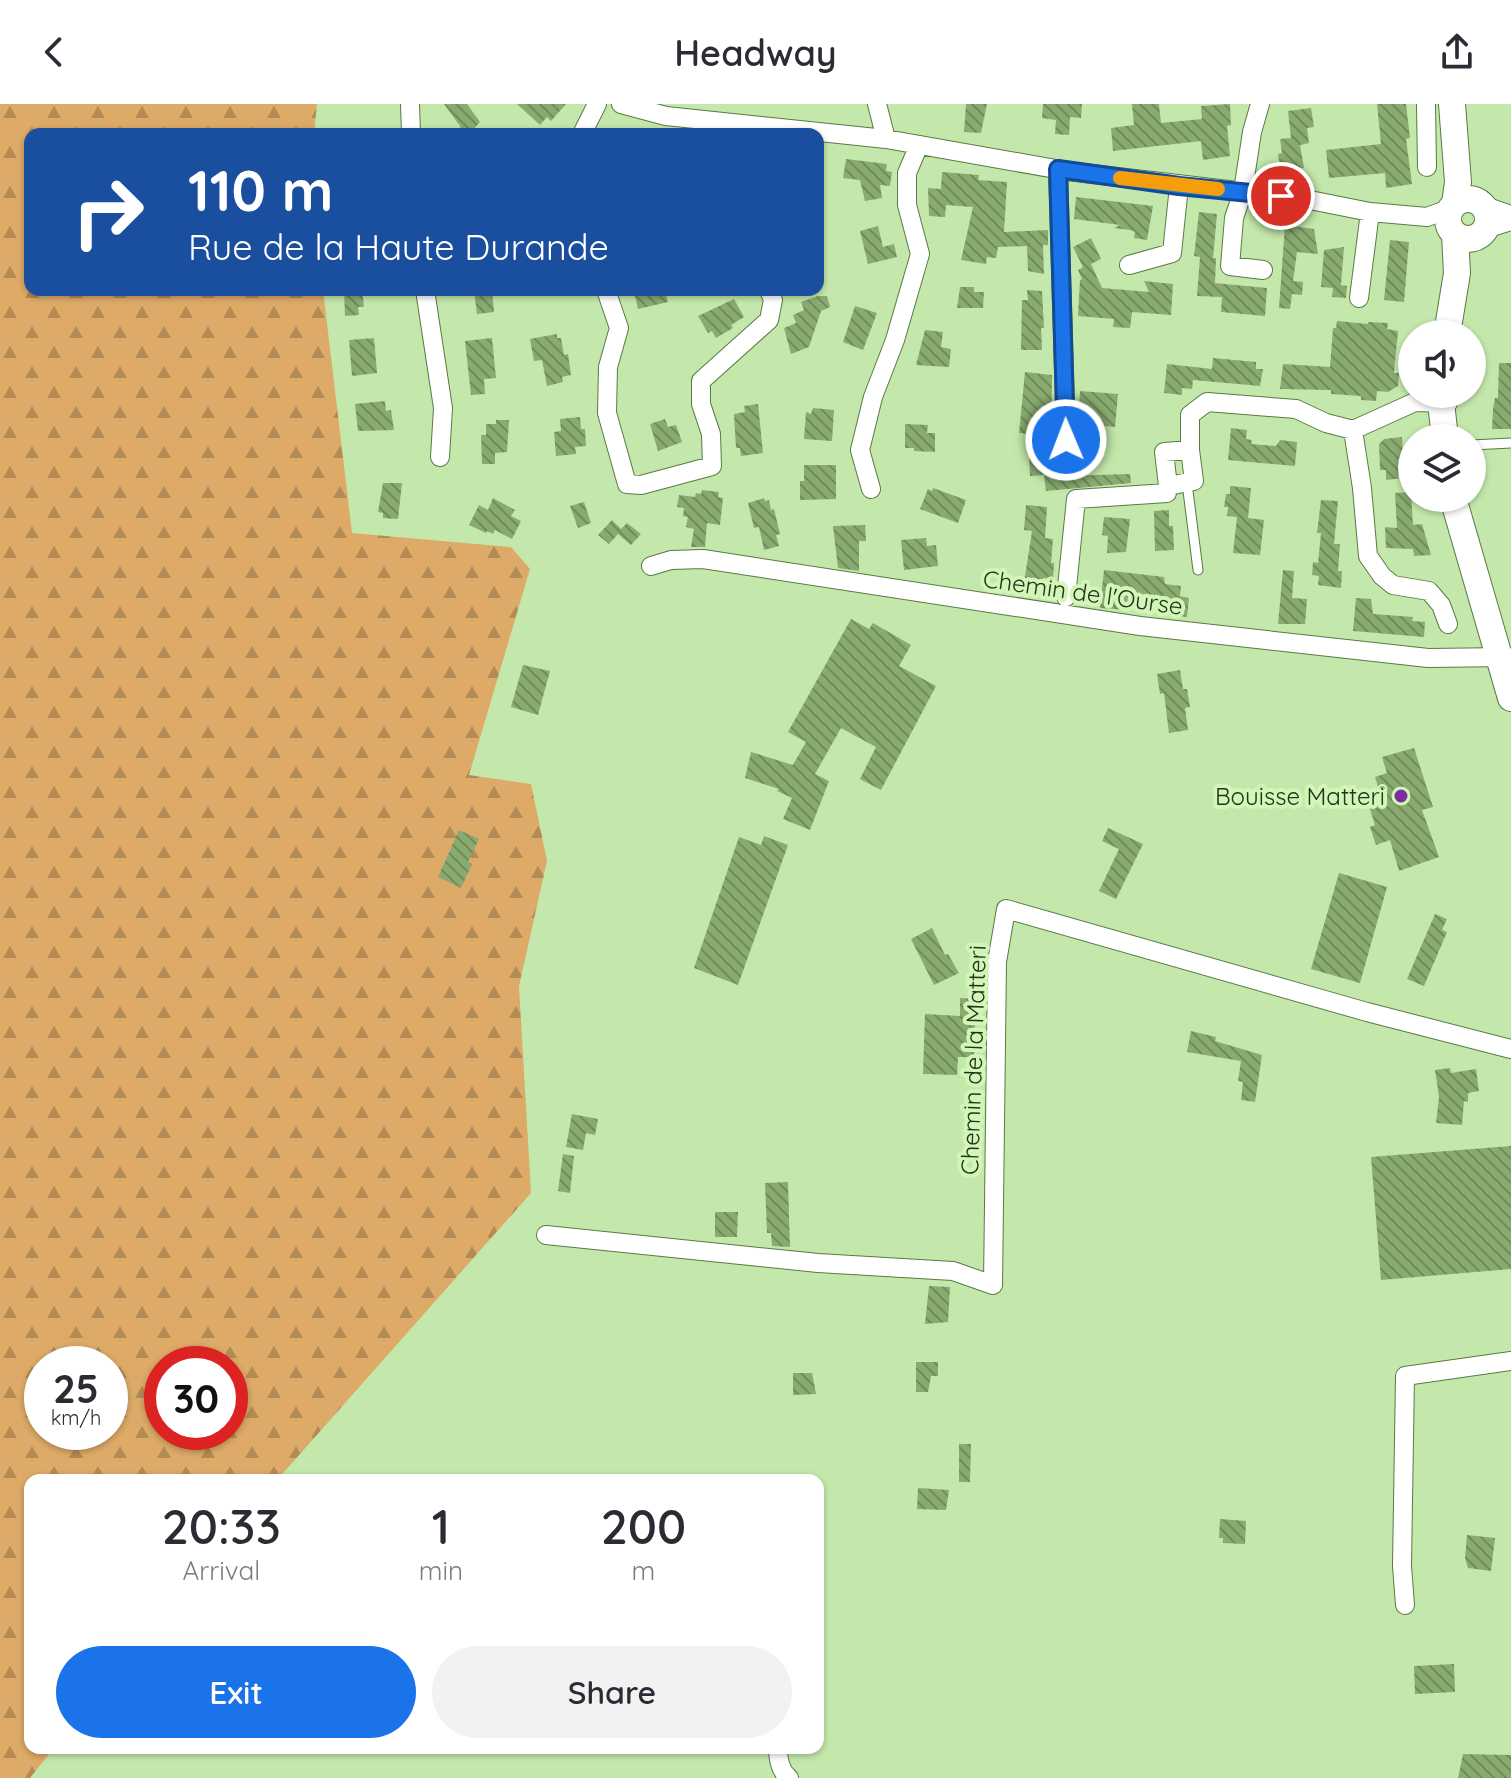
<!DOCTYPE html>
<style>
body{margin:0;font-family:Quicksand,sans-serif;background:#f2f2f3;color:#2b2b33;height:100vh;display:flex;flex-direction:column;font-size:30px;white-space:nowrap}
*{box-sizing:border-box;margin:0}
p{font-size:26px;color:#7c7c81}
.icon{flex:none;width:44px;height:44px;fill:none;stroke:currentColor;stroke-width:2;stroke-linecap:round;stroke-linejoin:round}
.map{position:relative;flex:1;overflow:hidden}
.drawer{position:absolute;left:24px;top:1370px;width:800px;height:280px;display:flex;flex-direction:column;background:#fff;border-radius:16px;box-shadow:0 2px 6px #0004}
.drawer>*{flex:none}
.guide{position:absolute;left:24px;top:24px;width:800px;height:168px;border-radius:16px;box-shadow:0 2px 6px #0004;background:#1a4fa0;color:#fff;overflow:hidden}
.buttons{position:absolute;left:1398px;top:216px;display:grid;gap:16px}
.buttons a{display:grid;place-items:center;width:88px;height:88px;border-radius:50%;background:#fff;box-shadow:0 2px 6px #0004;font-size:40px}
.speed{position:absolute;left:24px;top:1242px;display:flex;gap:16px;font-size:40px;font-weight:700;text-align:center}
.speed>*{display:grid;place-content:center;width:104px;height:104px;border-radius:50%;background:#fff;box-shadow:0 2px 6px #0004;line-height:1}
.speed small{font-size:20px;font-weight:400}
.speed .limit{border:12px solid #d22;background:#fff;color:#111}
.pin{position:absolute;display:grid;place-items:center;width:68px;height:68px;color:#fff;margin:-34px;border:4px solid #fff;border-radius:50%;box-shadow:0 2px 8px #0007}
.me{position:absolute;width:88px;margin:-44px;rotate:359deg;stroke-linejoin:round;filter:drop-shadow(0 0 6px #0008)}
.turn{display:flex;align-items:center;gap:28px;height:168px;padding:0 32px;font-size:36px}
.turn .icon{width:104px;height:104px;stroke-width:2.5}
.turn b{display:block;font-size:56px;line-height:68px}
.eta{display:flex;justify-content:space-evenly;align-items:center;height:136px;text-align:center}
.eta b{font-size:48px;font-weight:600;line-height:56px}
.primary-button{display:flex;gap:16px;margin-top:auto;padding:16px 32px}
.primary-button a{flex:1;height:92px;border-radius:48px;background:#1a73e8;color:#fff;font-size:32px;font-weight:600;line-height:92px;text-align:center}
.primary-button a+a{background:#f2f2f3;color:#2b2b33}
header{display:flex;justify-content:space-between;align-items:center;height:104px;padding:0 32px;background:#fff;font-size:36px;font-weight:600}
.map>svg:first-child{display:block}
.forest{fill:url(#forest-firs);fill-rule:evenodd}
.building{fill:url(#building-back-hatch)}
.lines{fill:none;stroke-linecap:round;stroke-linejoin:round}
.service-casing{stroke:#5a7a41;stroke-width:11}
.minor-casing{stroke:#5a7a41;stroke-width:20}
.secondary-casing{stroke:#5a7a41;stroke-width:28}
.service{stroke:#fff;stroke-width:9}
.minor{stroke:#fff;stroke-width:18}
.secondary{stroke:#fff;stroke-width:26}
.route-casing{stroke:#114b97;stroke-width:20}
.route{stroke:#1a73e8;stroke-width:14}
.slow{stroke:#f59e0b;stroke-width:14}
.poi-dot{fill:#7c2ea0;stroke:#d1f6b8;stroke-width:3}
.labels{text-anchor:middle;dominant-baseline:central;stroke-width:8;stroke-linejoin:round;paint-order:stroke}
.street-label{font-size:24px;fill:#25321a;stroke:#d1f6b8}
.poi-label{font-size:24px;fill:#25321a;stroke:#d1f6b8;text-anchor:end}
</style>
<header><svg class="icon" aria-label="back" viewBox="0 0 24 24"><path d="M15 5l-7 7 7 7"/></svg>Headway<svg class="icon" aria-label="share" viewBox="0 0 24 24"><path d="M12 15V3M7 8l5-5 5 5M5 13v7h14v-7"/></svg></header>
<div class="map">
<svg width="1511" height="1674" viewBox="0 0 1511 1674">
<defs>
<pattern id="forest-firs" width="22" height="20" patternUnits="userSpaceOnUse" patternTransform="scale(2)"><rect width="22" height="20" fill="#ddaa68"/><path d="M5 1l3.5 6h-7zM16 11l3.5 6h-7z" fill="#b38b55"/></pattern>
<pattern id="building-back-hatch" width="6" height="6" patternUnits="userSpaceOnUse" patternTransform="scale(2)"><rect width="6" height="6" fill="#89ab70"/><path d="M-1 5l2 2M0 0l6 6M5-1l2 2" fill="none" stroke="#708c5b"/></pattern>
</defs>
<rect width="100%" height="100%" fill="#c4e8ab"/>
<!-- forest -->
<path class="forest" d="M0 0H317L314 30H30V186H323L352 429 511 443 530 465 469 671 531 680 547 757 519 882 531 1089 277 1376H30V1644H54L30 1674H0ZM42 1260H110V1328H42ZM162 1260H230V1328H162Z"/>
<!-- building -->
<path class="building" d="M444 0H467L480 18 469 30H461L460 22Z
M517 0H566L551 17 547 13 540 21Z
M966 0H987L981 29 964 28Z
M1043 0H1082L1081 14 1070 13 1069 31 1055 30 1056 16 1042 14Z
M1132 0H1159L1161 19 1202 15 1201 2 1230 0 1231 21 1227 22 1230 52 1203 56 1201 37 1113 47 1111 24 1134 21Z
M1377 0H1406L1410 34 1406 35 1412 80 1386 84 1385 69 1329 74 1326 46 1381 40Z
M1311 4 1314 23 1307 24 1309 39 1300 41 1304 64 1281 68 1278 50 1282 49 1280 35 1291 34 1288 7Z
M846 55 887 60 886 67 892 68 890 82 880 81 882 94 865 97 860 76 843 74Z
M942 68 979 71 978 76 1007 78 1004 128 1048 126V141H1043L1044 170 1028 167 1027 142 998 143 996 154 987 153 986 160 961 156 973 103 946 101 945 113 929 112 928 84 941 85Z
M1076 93 1153 102 1147 136 1134 134 1135 128 1130 126 1114 124 1120 121 1074 115Z
M1199 108 1217 110 1213 154H1216L1215 179 1267 184 1265 212 1221 208 1222 193 1197 192 1200 153 1194 152Z
M1285 121 1314 125 1318 150 1297 148 1293 177 1303 178 1302 191 1292 190 1290 205 1279 204Z
M878 122 883 143 894 140 897 153 868 160 860 127Z
M1091 134 1101 155 1091 160 1102 184 1149 188 1144 177 1173 180 1171 211 1132 208 1130 224 1113 223 1114 215 1078 212 1080 176 1082 175 1078 166 1083 163 1073 143Z
M1390 136 1409 138 1404 198 1384 196Z
M1344 143 1341 181 1347 182 1346 194 1332 193 1333 184 1321 183 1324 146Z
M960 183H974V188H984L983 204H957Z
M344 186H362L364 203H358L359 211 345 212Z
M474 186H492L494 208 477 210Z
M641 186H665L668 198 638 205 634 188Z
M1027 186 1042 187 1044 224H1041L1042 246H1021L1022 196H1028Z
M818 192H827L830 203 821 207 809 243 791 250 784 224 796 219 793 211 804 206 801 198Z
M734 195 744 213 731 221 733 224 716 234 712 227 708 229 698 212Z
M855 202 877 209 863 246 843 238Z
M1337 217 1368 220V218L1388 219 1387 225 1398 227 1394 269H1399L1398 282 1388 288 1377 287 1376 297 1361 296V292L1331 290V286L1280 285 1283 260 1330 263 1333 224H1336Z
M925 226 943 228 941 243 951 245 949 263 916 261Z
M557 230V234H561L564 251 568 250 571 271 562 273 563 278 547 282 542 256 534 257 530 235Z
M374 234 377 269 352 272 349 236Z
M492 234 496 274 484 275 485 290 471 291 465 237Z
M1213 254 1256 258V265H1263L1260 282 1193 276 1192 285 1182 284V291L1164 289 1167 260 1212 265Z
M1499 259H1511V325H1492L1493 305 1495 294H1498Z
M1025 268 1052 271 1051 332 1019 329Z
M1080 287 1118 290 1115 323 1078 319Z
M385 297 386 307 391 306 394 326 358 327 355 300Z
M758 300 763 349 741 352 740 344H736L734 310 745 308 744 302Z
M813 304 834 306 832 337 804 335 806 308 811 310Z
M580 313 581 325H585L586 342 575 343 576 350 556 352 554 328 561 327 560 315Z
M665 315 668 323 676 321 682 338 658 347 650 320Z
M496 316H509L507 348 495 349V360H482L481 331H486V320H496Z
M905 320 928 321 927 329H935V348L914 347V344H905Z
M1231 324 1247 326 1246 335 1252 336 1251 340 1276 342 1280 336 1297 338 1295 362 1228 356Z
M1402 333 1404 374 1386 376V366H1380L1379 340 1384 335Z
M1060 351 1062 372 1130 370 1131 379 1046 387 1044 371 1030 372 1029 352Z
M804 361H836V395L800 396V377H804Z
M383 379H402L398 415 383 414V409L378 408Z
M1230 382 1251 384 1248 414 1264 416 1260 451 1233 449 1237 413 1227 412 1228 403H1224L1226 390H1230Z
M933 384 966 396 958 419 920 405 928 385 932 387Z
M702 386 719 388 718 393 723 394 720 421 707 419 705 443H691L694 425 686 423 688 413 683 412 684 404 677 403 679 391 695 393 696 389 701 390Z
M1411 388 1413 421 1422 420 1431 451 1414 452 1413 445 1386 444 1385 423 1397 424 1395 389Z
M493 394 515 406 511 412 521 417 512 435 495 426 493 430 487 427 486 429 469 421 479 401 488 406Z
M764 394 765 397 769 396 771 406 774 405 780 430 776 431 779 442 764 446 759 423 754 424 748 399Z
M1321 396 1338 397 1334 440H1340L1338 467H1342L1341 484 1318 481 1319 472 1312 471 1313 458 1318 459 1321 429H1317Z
M584 398 591 419 578 424 570 402Z
M1026 401 1047 403 1045 434 1053 435 1051 459H1054L1053 475 1043 474V486L1023 485 1032 427 1024 426Z
M1169 406V422H1173L1174 446 1155 447 1154 407Z
M1104 413 1130 415 1126 448 1107 449 1108 432 1102 431Z
M612 416 621 425 627 419 641 430 631 441 618 430 609 440 598 431Z
M865 421 866 437H859V467L838 464 833 422Z
M926 434 927 442 936 441 938 462 904 466 901 436Z
M1104 466 1164 473 1165 480 1181 482 1180 492 1189 494 1187 513 1157 510 1159 496 1152 495 1153 491 1128 489 1127 506 1100 504Z
M1283 466 1294 467 1292 494 1307 495 1305 520H1278Z
M1356 494 1371 495 1373 510 1413 513 1412 517 1425 518 1424 533 1353 527Z
M851 515 869 525 873 519 911 541 899 562 936 582 881 686 860 675 876 643 841 624 815 670 829 677 810 726 783 715 792 694 777 687 779 685 745 674 751 648 793 661 806 638 788 628Z
M523 561 550 567 538 611 511 603Z
M1180 566 1183 585H1187L1190 603 1185 604 1188 626 1169 629 1164 589 1160 590 1157 570Z
M1414 644 1433 703 1422 706 1439 753 1399 767 1390 736 1376 741 1370 723 1375 721 1369 702 1383 698 1375 673 1387 669 1382 653Z
M1108 724 1143 740 1116 795 1099 787 1119 745 1102 737Z
M459 726 479 735 468 758 472 760 461 784 438 773Z
M764 732 788 741 738 881 694 864 739 733 761 741Z
M1339 769 1387 783 1360 879 1311 865Z
M1435 810 1447 815 1442 826 1447 828 1424 882 1407 875Z
M932 824 945 851 948 850 959 869 934 881 911 835Z
M960 894 976 895 974 953H958L957 971 923 970 925 910 960 912Z
M1191 927 1216 933 1215 937 1262 951 1255 998 1241 996 1243 978 1238 977 1241 957 1187 948Z
M1450 964 1451 969 1476 965 1479 987 1468 989V998L1464 997 1462 1021 1436 1019 1439 993 1435 966Z
M572 1010 598 1015 595 1031 586 1029 583 1046 566 1043Z
M1511 1042V1165L1381 1176 1371 1053Z
M563 1050 574 1052 570 1089 558 1087Z
M788 1078 790 1143 772 1142 771 1129H767L765 1079Z
M715 1108H738L737 1133H715Z
M929 1182 950 1183 948 1218 925 1220Z
M916 1258H938V1272H931L928 1288H916Z
M793 1269H812L816 1290 793 1291Z
M959 1340H971L970 1378H959Z
M918 1384 949 1386 946 1406 917 1405Z
M1220 1415 1246 1417 1245 1440 1223 1439V1434H1219Z
M1467 1431 1495 1434 1491 1467 1468 1464 1465 1454Z
M1454 1560 1455 1588 1415 1590 1414 1562Z
M1463 1650 1511 1651V1674H1458Z"/>
<g class="lines">
<!-- service casing -->
<g class="service-casing">
<path id="service" d="M1472 341 1511 339
M1187 379 1198 466"/>
</g>
<!-- minor casing -->
<g class="minor-casing">
<path id="minor" d="M410 0 411 30
M621 0 666 12 886 35 1067 67 1305 95 1370 108 1427 113 1451 104
M877 0 886 35
M1260 0 1252 28 1243 87 1234 114 1230 162 1263 166
M1426 0 1427 63
M582 30 597 0
M1058 65 1066 336
M1482 101 1511 111
M1485 125 1511 117
M1129 161 1172 149 1179 82
M425 186 443 304 440 353
M606 186 619 224 608 263 607 309 627 380 641 381 712 362 711 330 701 300V277L769 216 773 196 769 186
M1359 194 1370 108
M1353 326 1362 384 1368 452 1382 472 1393 481 1429 487 1441 501 1448 520
M1190 346 1164 348 1168 382 1194 377 1190 346V311L1207 298 1296 305 1326 319 1353 326 1415 298 1448 299
M871 385 860 346 873 293 895 236 920 150 907 101V69L919 41
M651 462 671 456 703 455 1140 522 1428 554 1508 553
M1066 493 1076 395 1167 389 1168 382
M546 1131 818 1159 953 1167 993 1181 997 858 1006 805 1367 908 1511 945
M1405 1501 1402 1462 1405 1272 1511 1257
M778 1644C778 1655 780 1667 789 1674"/>
</g>
<!-- secondary casing -->
<g class="secondary-casing">
<path id="secondary" d="M1452 0 1458 78 1455 100
M1448 115a20 20 0 1 1 40 0a20 20 0 1 1-40 0Z
M1447 230 1457 169 1455 131
M1440 290 1445 334
M1453 394 1511 594"/>
</g>
<!-- service -->
<use href="#service" class="service"/>
<!-- minor -->
<use href="#minor" class="minor"/>
<!-- secondary -->
<use href="#secondary" class="secondary"/>
</g>
<g class="lines">
<!-- route casing -->
<g class="route-casing">
<path id="route" d="M1066 336 1058 65 1179 82 1281 92"/>
</g>
<!-- route -->
<use href="#route" class="route"/>
<!-- slow -->
<path class="slow" d="M1120 74 1218 85"/>
</g>
<!-- markers -->
<circle class="poi-dot" cx="1401" cy="692" r="8"/>
<g class="labels">
<!-- street labels -->
<g class="street-label">
<text transform="translate(1083 488) rotate(8)">Chemin de l'Ourse</text>
<text transform="translate(973 956) rotate(-88)">Chemin de la Matteri</text>
</g>
<!-- poi labels -->
<g class="poi-label">
<text x="1385" y="692">Bouisse Matteri</text>
</g>
</g>
</svg>
<div class="buttons">
<a><svg class="icon" aria-label="sound" viewBox="0 0 24 24"><path d="M4 9h4l5-4v14l-5-4H4zM17 9q2 3 0 6"/></svg></a>
<a><svg class="icon" aria-label="layers" viewBox="0 0 24 24"><path d="M12 4l9 5-9 5-9-5zM3 14l9 5 9-5"/></svg></a>
</div>
<div class="speed"><div>25<small>km/h</small></div><div class="limit">30</div></div>
<div class="pin" style="left:1281px;top:92px;background:#d93025"><svg class="icon" aria-label="arrive" viewBox="0 0 24 24"><path d="M6 21V4h12l-3 4 3 4H6"/></svg></div>
<svg class="me" style="left:1066px;top:336px" viewBox="-20 -20 40 40"><circle r="17" fill="#1a73e8" stroke="#fff" stroke-width="3"/><path d="M0-11L8 9 0 5-8 9z" fill="#fff"/></svg>
<div class="guide">
<div class="turn"><svg class="icon" aria-label="right" viewBox="0 0 24 24"><path d="M7 20v-9h11M14 6l5 5-5 5"/></svg><div><b>110 m</b>Rue de la Haute Durande</div></div>
</div>
<section class="drawer">
<div class="eta">
<div><b>20:33</b><p>Arrival</p></div>
<div><b>1</b><p>min</p></div>
<div><b>200</b><p>m</p></div>
</div>
<div class="primary-button"><a>Exit</a><a>Share</a></div>
</section>
</div>
